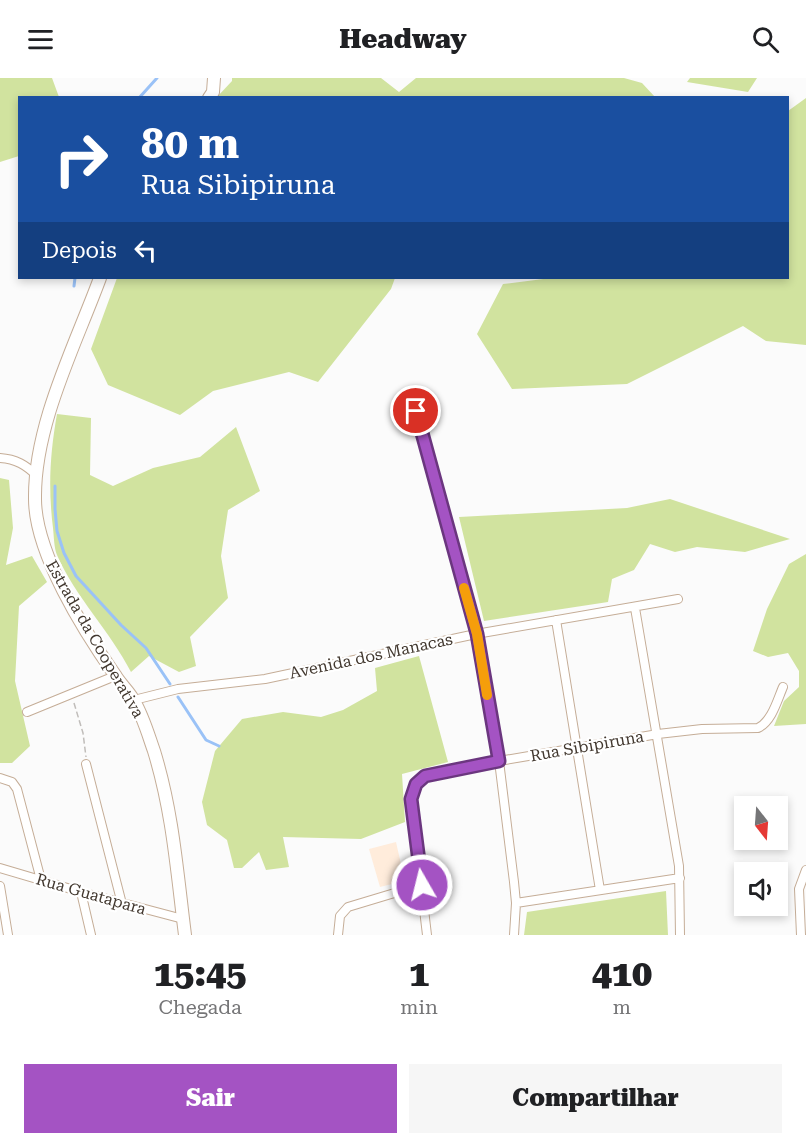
<!DOCTYPE html>
<html lang="pt">
<style>
body{margin:0;font-family:"Roboto Serif",serif;background:#f6f6f6;color:#202124;height:100vh;display:flex;flex-direction:column;font-size:22px;white-space:nowrap}
*{box-sizing:border-box;margin:0}
p{font-size:20px;color:#757577}
.icon{flex:none;width:33px;height:33px;fill:none;stroke:currentColor;stroke-width:2;stroke-linecap:round;stroke-linejoin:round}
.map{position:relative;height:857px;overflow:hidden}
.side{display:flex;flex-direction:column;background:#fff;flex:1}
.side>*{flex:none}
.guide{position:absolute;left:18px;top:18px;width:771px;height:183px;border-radius:0px;box-shadow:0 3px 9px #0003;background:#1a4fa0;color:#fff;overflow:hidden}
.needle{width:39px;rotate:163deg}
.buttons{position:absolute;left:734px;top:718px;display:grid;gap:12px}
.buttons a{display:grid;place-items:center;width:54px;height:54px;border-radius:0px;background:#fff;box-shadow:0 3px 9px #0003;font-size:30px}
.pin{position:absolute;display:grid;place-items:center;width:51px;height:51px;color:#fff;margin:-26px;border:3px solid #fff;border-radius:50%;box-shadow:0 2px 6px #0007}
.me{position:absolute;width:66px;margin:-33px;rotate:352deg;stroke-linejoin:round;filter:drop-shadow(0 0 4px #0008)}
.turn{display:flex;align-items:center;gap:21px;height:126px;padding:0 24px;font-size:27px}
.turn .icon{width:78px;height:78px;stroke-width:2.5}
.turn b{display:block;font-size:42px;line-height:51px}
.then{display:flex;align-items:center;height:57px;padding:0 24px;background:#0003;gap:12px;font-size:22px}
.eta{display:flex;justify-content:space-evenly;align-items:center;height:102px;text-align:center}
.eta b{font-size:36px;font-weight:800;line-height:42px}
.cta{display:flex;gap:12px;margin-top:auto;padding:12px 24px}
.cta a{flex:1;height:69px;border-radius:0px;background:#a453c3;color:#fff;font-size:24px;font-weight:800;line-height:69px;text-align:center}
.cta a+a{background:#f6f6f6;color:#202124}
header{display:flex;justify-content:space-between;align-items:center;height:78px;padding:0 24px;background:#fff;font-size:27px;font-weight:800}
.map>svg:first-child{display:block}
.built{fill:#ffecdb}
.green{fill:#d1e39f}
.lines{fill:none;stroke-linecap:round;stroke-linejoin:round}
.stream{stroke:#9ac2f7;stroke-width:3}
.service-casing{stroke:#c5ad97;stroke-width:6}
.minor-casing{stroke:#c5ad97;stroke-width:10}
.secondary-casing{stroke:#c5ad97;stroke-width:14}
.path{stroke:#c0bdba;stroke-width:1.5;stroke-dasharray:6 3;stroke-linecap:butt}
.service{stroke:#fff;stroke-width:4.5}
.minor{stroke:#fff;stroke-width:8}
.secondary{stroke:#fff;stroke-width:12}
.route-casing{stroke:#6b367f;stroke-width:15}
.route{stroke:#a453c3;stroke-width:10}
.slow{stroke:#f59e0b;stroke-width:10}
.labels{text-anchor:middle;dominant-baseline:central;stroke-width:4.5;stroke-linejoin:round;paint-order:stroke}
.street-label{font-size:16px;fill:#42382f;stroke:#fff}
</style>
<header><svg class="icon" aria-label="menu" viewBox="0 0 24 24"><path d="M4 6h16M4 12h16M4 18h16"/></svg>Headway<svg class="icon" aria-label="search" viewBox="0 0 24 24"><circle cx="10" cy="10" r="6"/><path d="M15 15l6 6"/></svg></header>
<div class="map">
<svg width="806" height="857" viewBox="0 0 806 857">
<rect width="100%" height="100%" fill="#fbfbfb"/>
<!-- built -->
<path class="built" d="M396 764 403 795 395 797 396 805 380 809 369 771Z"/>
<!-- green -->
<path class="green" d="M0 0H52L59 19 20 20 19 78 0 84Z
M232 0H381L399 14 416 0H624L642 5 655 19H217L232 3Z
M690 0H757L748 14 687 4Z
M806 20V267L766 263 743 248 627 306 512 311 477 256 503 206 551 200H788V33Z
M117 200H395L391 211 318 304 289 294 213 313 180 337 108 307 91 271Z
M57 336 91 340 90 397 113 408 153 390 200 379 236 349 260 413 228 432 221 478 228 520 190 559 196 588 179 594 149 578 131 594C110 553 76 520 57 477 54 470 54 459 53 450 48 410 50 375 57 336Z
M0 400 9 402 13 450 6 487 32 478 47 504 19 528 15 603 30 668 12 685H0Z
M670 421 790 461 745 474 697 469 675 474 650 466 634 492 612 501 608 524 484 543 459 439 627 430Z
M806 476V646L774 648 784 623 799 609V593L788 575 768 579 753 573 767 531 789 486Z
M419 578 448 684 402 696 405 744 361 761 283 759 289 789 266 792 259 774 242 790H234L227 762 207 747 202 724 215 673 242 641 283 634 321 639 343 632 377 613 375 590Z
M666 813 668 857H524L527 834Z"/>
<g class="lines">
<!-- stream -->
<path class="stream" d="M139 20 157 0
M74 208 75 200
M55 408V431L57 453 64 475 76 498 121 547 146 570 170 606
M178 619 206 662 219 668"/>
<!-- service casing -->
<g class="service-casing">
<path id="service" d="M410 311 476 556"/>
</g>
<!-- minor casing -->
<g class="minor-casing">
<path id="minor" d="M0 380C16 381 26 387 37 398
M635 530 679 788 680 857
M556 542 600 812
M476 556 499 683 514 804 516 825 514 857
M134 622 178 611 265 601 476 556 678 521
M27 634 115 598
M86 686 122 826
M0 700 12 704 17 711 41 802
M0 790 81 814 183 841
M0 808 8 857
M81 814 91 857
M516 825 680 800
M338 857 340 838 348 829 421 807
M427 857 411 721C412 710 415 704 425 698L499 683 658 656 702 651 758 650C772 643 777 623 783 609
M801 857 799 811 806 792"/>
</g>
<!-- secondary casing -->
<g class="secondary-casing">
<path id="secondary" d="M209 20 213 14 214 0
M100 200C75 268 34 347 35 421 35 475 84 553 115 597 120 606 129 613 134 623 143 638 148 656 154 673 173 735 177 794 185 857"/>
</g>
<!-- path -->
<path class="path" d="M74 625 83 655 86 679"/>
<!-- service -->
<use href="#service" class="service"/>
<!-- minor -->
<use href="#minor" class="minor"/>
<!-- secondary -->
<use href="#secondary" class="secondary"/>
</g>
<g class="lines">
<!-- route casing -->
<g class="route-casing">
<path id="route" d="M416 333 477 556 499 683 425 698 416 706 411 721 422 807"/>
</g>
<!-- route -->
<use href="#route" class="route"/>
<!-- slow -->
<path class="slow" d="M464 510 477 556 487 617"/>
</g>
<g class="labels">
<!-- street labels -->
<g class="street-label">
<text transform="translate(95 561) rotate(60)">Estrada da Cooperativa</text>
<text transform="translate(371 578) rotate(-12)">Avenida dos Manacas</text>
<text transform="translate(587 668) rotate(-10)">Rua Sibipiruna</text>
<text transform="translate(91 816) rotate(16)">Rua Guatapara</text>
</g>
</g>
</svg>
<div class="buttons">
<a><svg class="needle" viewBox="-14 -14 28 28"><path d="M0-13l5 13h-10z" fill="#e53935"/><path d="M0 13l5-13h-10z" fill="#757577"/></svg></a>
<a><svg class="icon" aria-label="sound" viewBox="0 0 24 24"><path d="M4 9h4l5-4v14l-5-4H4zM17 9q2 3 0 6"/></svg></a>
</div>
<div class="pin" style="left:416px;top:333px;background:#d93025"><svg class="icon" aria-label="arrive" viewBox="0 0 24 24"><path d="M6 21V4h12l-3 4 3 4H6"/></svg></div>
<svg class="me" style="left:422px;top:807px" viewBox="-20 -20 40 40"><circle r="17" fill="#a453c3" stroke="#fff" stroke-width="3"/><path d="M0-11L8 9 0 5-8 9z" fill="#fff"/></svg>
<div class="guide">
<div class="turn"><svg class="icon" aria-label="right" viewBox="0 0 24 24"><path d="M7 20v-9h11M14 6l5 5-5 5"/></svg><div><b>80 m</b>Rua Sibipiruna</div></div>
<div class="then">Depois<svg class="icon" aria-label="left" viewBox="0 0 24 24"><path d="M17 20v-9H6M10 6l-5 5 5 5"/></svg></div>
</div>
</div>
<section class="side">
<div class="eta">
<div><b>15:45</b><p>Chegada</p></div>
<div><b>1</b><p>min</p></div>
<div><b>410</b><p>m</p></div>
</div>
<div class="cta"><a>Sair</a><a>Compartilhar</a></div>
</section>
